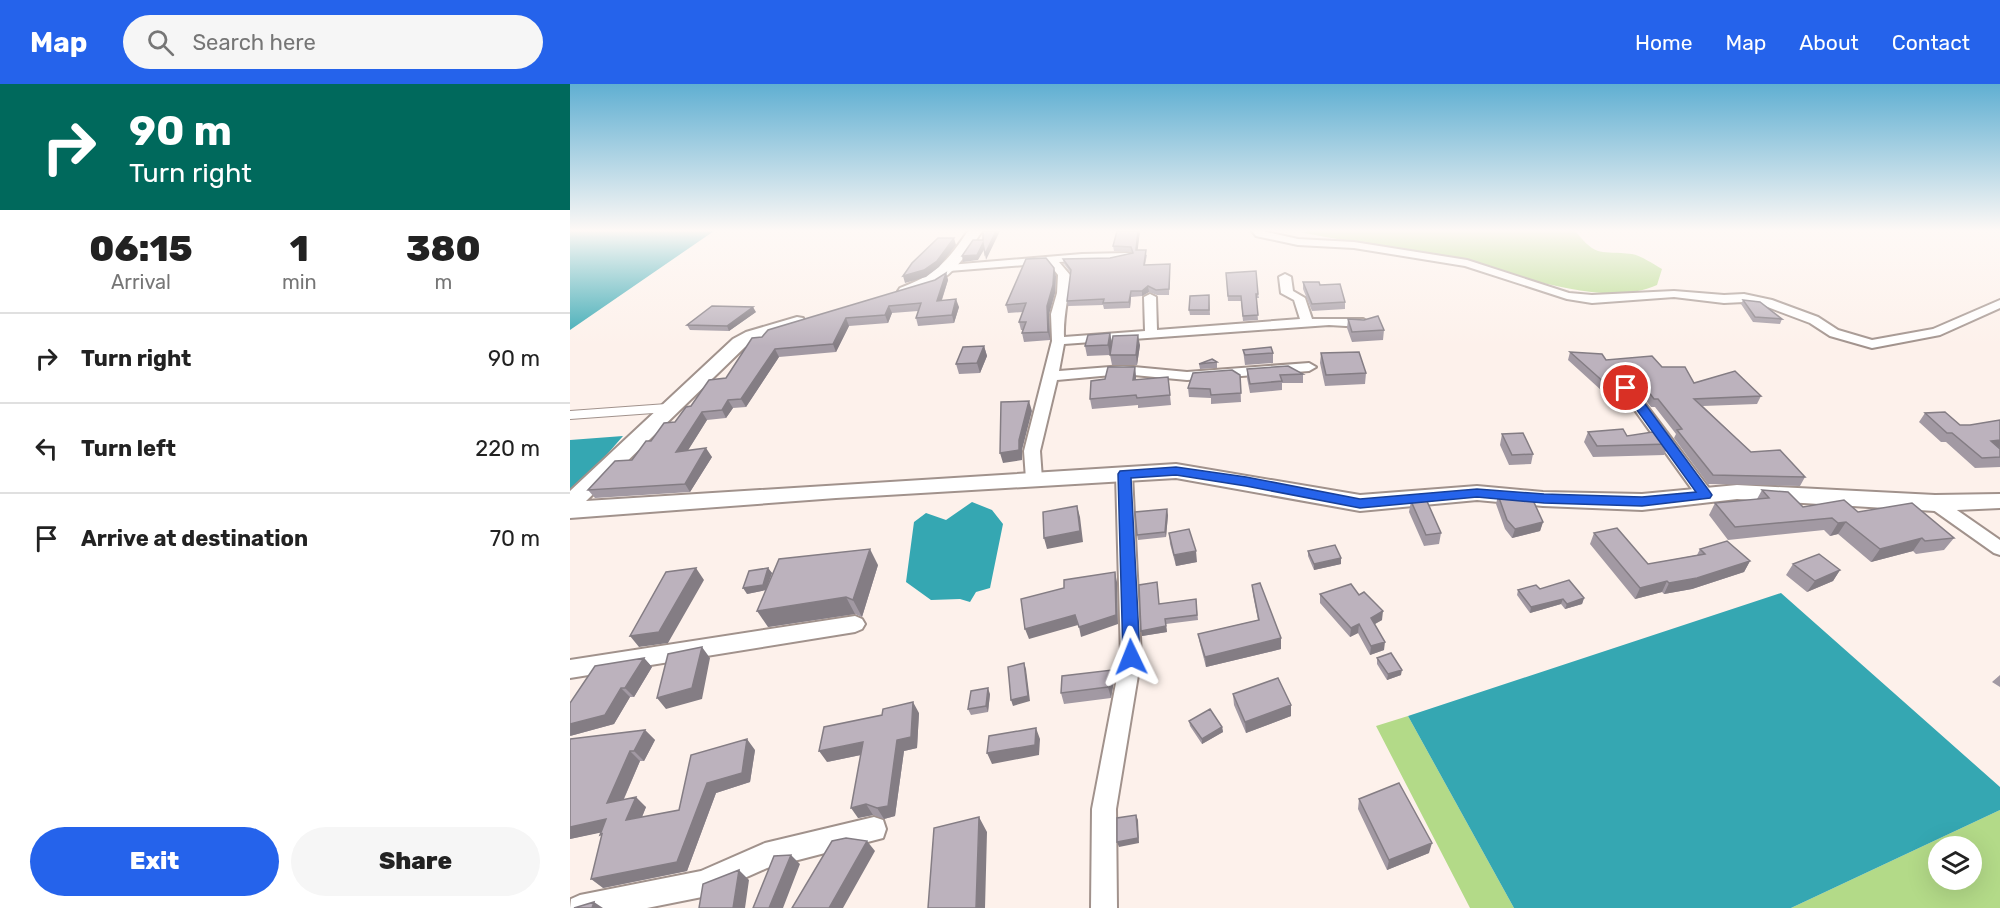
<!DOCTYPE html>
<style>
body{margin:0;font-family:Rubik,sans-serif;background:#f6f6f6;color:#222;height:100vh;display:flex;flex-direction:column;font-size:22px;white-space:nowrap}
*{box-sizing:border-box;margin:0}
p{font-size:20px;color:#767676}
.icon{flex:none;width:33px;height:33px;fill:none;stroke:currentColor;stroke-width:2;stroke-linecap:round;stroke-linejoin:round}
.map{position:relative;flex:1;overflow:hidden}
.drawer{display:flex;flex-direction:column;background:#fff;width:570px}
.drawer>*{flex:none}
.guide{background:#00695c;color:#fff;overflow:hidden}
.controls{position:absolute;left:1358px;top:752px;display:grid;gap:12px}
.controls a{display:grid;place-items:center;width:54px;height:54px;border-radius:50%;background:#fff;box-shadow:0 6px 24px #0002;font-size:30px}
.pin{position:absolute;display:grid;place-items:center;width:51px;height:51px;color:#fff;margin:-26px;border:3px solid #fff;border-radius:50%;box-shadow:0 2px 6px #0007}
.me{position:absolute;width:66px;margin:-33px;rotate:358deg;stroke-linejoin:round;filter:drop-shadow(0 0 4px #0008)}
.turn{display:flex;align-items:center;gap:21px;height:126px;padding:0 30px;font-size:27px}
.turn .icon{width:78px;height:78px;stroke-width:2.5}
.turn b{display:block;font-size:42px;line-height:51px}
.eta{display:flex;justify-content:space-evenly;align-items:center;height:102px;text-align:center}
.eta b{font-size:36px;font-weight:800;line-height:42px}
.button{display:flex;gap:12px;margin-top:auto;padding:12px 30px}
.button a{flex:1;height:69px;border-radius:36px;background:#2563eb;color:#fff;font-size:24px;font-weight:800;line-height:69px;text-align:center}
.button a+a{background:#f6f6f6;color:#222}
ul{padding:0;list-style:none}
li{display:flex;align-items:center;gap:18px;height:90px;padding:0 30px;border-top:2px solid #e0e0e0}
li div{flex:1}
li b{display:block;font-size:22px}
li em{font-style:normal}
header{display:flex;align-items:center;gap:36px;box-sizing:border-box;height:84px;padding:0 30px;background:#2563eb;color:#fff}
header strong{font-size:28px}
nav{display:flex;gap:33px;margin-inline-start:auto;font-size:21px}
.search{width:420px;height:54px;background:#f6f6f6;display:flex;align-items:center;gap:15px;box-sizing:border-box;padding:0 21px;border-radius:33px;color:#767676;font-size:22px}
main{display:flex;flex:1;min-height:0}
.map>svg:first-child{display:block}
.green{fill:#b3da88;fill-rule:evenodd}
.water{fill:#35a7b2}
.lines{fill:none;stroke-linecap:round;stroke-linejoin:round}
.lane-casing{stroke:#a1928c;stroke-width:10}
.street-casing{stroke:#a1928c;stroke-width:4}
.secondary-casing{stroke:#a1928c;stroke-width:4}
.lane{stroke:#fff;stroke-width:8}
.street{fill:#fff;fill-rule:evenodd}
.secondary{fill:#fff;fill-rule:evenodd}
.wall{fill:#a299a3}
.shaded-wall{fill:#847d84}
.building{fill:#bcb2bd;stroke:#847d84;stroke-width:1.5}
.route{fill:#2563eb;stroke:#184099;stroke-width:1.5}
</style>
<header>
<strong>Map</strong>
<div class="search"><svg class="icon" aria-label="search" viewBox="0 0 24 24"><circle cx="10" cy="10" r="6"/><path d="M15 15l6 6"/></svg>Search here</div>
<nav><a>Home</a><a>Map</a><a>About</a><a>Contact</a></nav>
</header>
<main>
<section class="drawer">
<div class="guide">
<div class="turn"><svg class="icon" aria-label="right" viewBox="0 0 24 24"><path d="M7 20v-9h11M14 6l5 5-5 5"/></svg><div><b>90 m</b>Turn right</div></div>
</div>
<div class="eta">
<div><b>06:15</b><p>Arrival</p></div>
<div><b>1</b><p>min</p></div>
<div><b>380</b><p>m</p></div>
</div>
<ul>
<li><svg class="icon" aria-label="right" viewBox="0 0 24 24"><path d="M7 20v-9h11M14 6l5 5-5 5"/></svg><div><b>Turn right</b></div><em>90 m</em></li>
<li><svg class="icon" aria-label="left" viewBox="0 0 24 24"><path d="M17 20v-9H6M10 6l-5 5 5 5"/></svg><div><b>Turn left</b></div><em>220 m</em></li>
<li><svg class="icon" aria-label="arrive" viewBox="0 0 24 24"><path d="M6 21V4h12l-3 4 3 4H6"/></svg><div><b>Arrive at destination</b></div><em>70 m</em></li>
</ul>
<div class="button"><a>Exit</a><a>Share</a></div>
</section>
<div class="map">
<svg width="1430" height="824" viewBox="0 0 1430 824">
<rect width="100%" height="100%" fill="#fdf1eb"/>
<!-- green -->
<path class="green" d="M737 147H1005C1028 175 1030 166 1062 170 1072 172 1083 180 1092 185L1087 201C1034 225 950 190 896 179 842 168 788 159 734 149Z
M838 632 944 824H900L806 642Z
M1430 726V824H1221ZM1368 762H1401V795H1368Z"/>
<!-- water -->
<path class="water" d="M0 147H144L0 246Z
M53 352 0 413V356Z
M402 418 422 426 433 440 420 504 406 508 400 518 390 515 361 516 336 498 344 438 356 429 376 436Z
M1211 509 1430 703V726L1221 824H944L838 632Z"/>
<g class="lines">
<!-- lane casing -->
<g class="lane-casing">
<path id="lane" d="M0 331 97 324"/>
</g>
<!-- street casing -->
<g class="street-casing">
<path id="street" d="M682 147H692L728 155 784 158 897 176 999 209 1022 211 1104 207 1154 211 1174 210 1202 216 1248 233 1268 246 1302 256 1363 245 1430 216V224L1370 251 1302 264 1260 252 1240 239 1195 222 1174 218 1154 219 1104 213 1022 219 997 215 895 182 784 164 728 161 686 152Z
M557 169 561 170V174L489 178 500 191C499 212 493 231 494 253L575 247 574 213 580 210 586 213 587 246 730 235 724 216 711 209 709 193 715 190 721 193 723 207 735 214 742 235H793L799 239 793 243 759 241 494 260 489 287 553 282 617 288 739 279 746 283 739 287 617 296 553 290 487 296 470 367 472 395 470 399H458L456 395 454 367 482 257 481 230 487 209 488 191 479 179 379 187 374 184 379 181 512 170Z
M1056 300 1061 301 1141 407 1143 411 1141 415H1129L1049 304Z
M554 385 562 390 571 573 546 725 547 824H521L522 725 551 573 546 390Z
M1365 413 1371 415 1430 456V471L1424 469 1359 423 1357 419 1359 415Z
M285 532 292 535 295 540 292 545 285 548 0 594V576Z
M304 733 313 736 316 745 313 754 197 784 132 813 77 824H0L1 815 10 811 131 787 195 759Z"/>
</g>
<!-- secondary casing -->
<g class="secondary-casing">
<path id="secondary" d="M398 147H412C396 172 382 194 353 206 345 209 339 212 330 210L328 207 330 204C365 191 378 177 398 147Z
M227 233 233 234 235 238 233 242 188 256 175 263 16 417 606 380 790 411 907 402 973 408 1072 410 1167 401 1365 411 1430 410V424L1365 427 1167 415 1072 426 973 422 907 416 790 427 606 394 266 414 0 434V407L163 255 176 248Z"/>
</g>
<!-- lane -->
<use href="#lane" class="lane"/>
<!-- street -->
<use href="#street" class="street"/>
<!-- secondary -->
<use href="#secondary" class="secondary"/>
</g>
<!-- wall -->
<path class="wall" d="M570 147 567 166 577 171 575 181 600 180 599 211H587L579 208 572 212 561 213 560 224 534 225 533 221 498 222 497 217 501 189 494 180 493 175 540 174 562 169V168L544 167 543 162Z
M376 189 378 196 372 216 389 223 384 239 348 242 346 234 348 227 322 229 318 239 279 242 266 268 209 273 176 323 163 324 156 334 137 336 118 366 142 373 120 408 25 414 18 406 62 376 81 357 105 338 121 322 156 294 192 253 365 196Z
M656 189 688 210 689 214H686L688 236 673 237 671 217H658Z
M486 192 485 209 479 230 480 256 454 258 452 249 453 246H451L449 238 453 228 438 229 436 221Z
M733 198 750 201 775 218V225L742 227 733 205Z
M639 211 640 231H620L619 226Z
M1173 216 1212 235 1210 240 1183 238 1171 220Z
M186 228 159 247 120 246 117 241Z
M778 235 814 246 813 256 782 258 777 244Z
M540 249 542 259 540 271 517 272 515 262Z
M570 261 567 281H542L540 271Z
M414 262 417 272 410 289 389 290 386 280Z
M673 266 703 269V279L675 281Z
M1000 268 1036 276 1092 283 1124 299 1191 312 1187 320 1133 322 1181 368 1235 393 1230 402 1138 400 1104 354 1106 350 1085 323H1081L1063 300 1056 298 1052 300 1057 306 1054 315 1043 317 998 276Z
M751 269 796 289 795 300 755 302 750 279Z
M647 278V284L630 285 629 280Z
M565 283 566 296 598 293 601 321 568 324V321L522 325 520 315 535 295Z
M677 285 733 290V299H712V306L680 309 677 294Z
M670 291 671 318 641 320V314L619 313 618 304Z
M1355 329 1390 341H1400L1430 336V383L1405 384 1376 358H1371L1349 338Z
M1018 348 1057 352 1099 360 1094 371 1023 373 1014 358Z
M932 350 963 370 961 380 939 381 930 361Z
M1192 406 1233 423 1288 428 1384 454 1374 466 1346 470 1343 467 1301 478 1268 450 1260 452 1254 446 1158 456 1139 431 1145 419 1187 415Z
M928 411 973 438 970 447 942 454 935 445 926 420Z
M841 417 871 449 869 460 854 462 839 428Z
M598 431 596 453 568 456 567 451Z
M599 449 627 478 606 482 600 460Z
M1024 449 1078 480 1127 471 1130 465 1180 477 1174 488 1122 505 1094 510 1092 508 1065 515 1020 460Z
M738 467 771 474V480L744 486 738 472Z
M1223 480 1270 486 1263 497 1237 508 1216 491Z
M308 481 292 533 285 530 198 543 196 506 177 510 198 484 202 489 198 500Z
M682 501 711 554V565L636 583 630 560 628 550 688 536 683 511Z
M588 504 589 520 626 515 628 536 596 540 597 548 572 552Z
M970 505 1014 514 1012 520 995 525 991 520 960 529 947 511 948 506Z
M750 510 789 511 812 536 804 540 814 566 800 571 788 549 780 553 750 519Z
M74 574 82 583 64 613H60L44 640 0 652Z
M807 574 831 591 817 596 807 580Z
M542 586 544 597 541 614 494 620 491 609Z
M1430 591V603L1422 598Z
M420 610 418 628 401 631 398 625Z
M663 610 721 632 676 649 664 621Z
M349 629 347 664 334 667 325 732 314 735 303 731 288 734 291 671 257 678Z
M619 637 652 643 653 648 632 660 620 642Z
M75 646 85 656 74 677H70L54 715 76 723 72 733 109 726 185 666 180 698 146 709 117 787 33 804 31 748 0 755V655Z
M789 715 859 769 817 786 788 725Z"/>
<!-- shaded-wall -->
<path class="shaded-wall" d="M426 147H430L416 176 415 170Z
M568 147H570L567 171 566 166Z
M384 154 386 161 369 183 356 193 335 199 333 192Z
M413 159 415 164 408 176 393 178 392 172Z
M484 184 486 192 485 209 479 230 480 256 478 248 477 222Z
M376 189 378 196 369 224 367 217Z
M578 202 579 208 572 212V207Z
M561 207V213L560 224 559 218Z
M386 215 389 223 384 239 382 231Z
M319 222 322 229 318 239 315 231Z
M183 223 186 228 159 247 157 242Z
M276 234 279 242 266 268 263 260Z
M540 249 542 259 540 271 538 261Z
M568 251 570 261 567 281 566 271Z
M414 262 417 272 410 289 407 279Z
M205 265 209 273 176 323 171 315Z
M565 283 566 293 565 306 563 296Z
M1059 290 1056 298 1048 302 1051 294Z
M1057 306 1054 315 1043 317 1045 308Z
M158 316 163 324 156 334 152 326Z
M459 317 462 327 452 366V376L433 379 430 369 449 356Z
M132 328 137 336 112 376 106 368Z
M1430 356V364L1421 357Z
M136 364 142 373 120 408 115 400Z
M507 422 510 433 513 458 477 465 474 454Z
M597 425 598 431 596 453 595 448Z
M973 438 970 447 942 454 945 445Z
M1276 438 1268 450 1260 452 1268 439Z
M1352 454 1343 467 1301 478 1310 465Z
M300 465 308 481 292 533 283 516Z
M626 467 627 478 606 482 604 471Z
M771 474V480L744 486V480Z
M1180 477 1174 488 1122 505 1094 510 1099 499Z
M126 484 134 496 98 559 69 563 60 552Z
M198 484 202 489 196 506 177 510 173 504Z
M1270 486 1263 497 1237 508 1245 497Z
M545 488 547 498 548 540 511 553 509 543Z
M1097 497 1092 508 1065 515 1070 504Z
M276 513 285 530 198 543 187 527Z
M1014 514 1012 520 995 525 997 520Z
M993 515 991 520 960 529 961 523Z
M813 527 812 536 800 543 801 534Z
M505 531 508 541 459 555 455 545Z
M789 540 788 549 780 553 781 544Z
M596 542 597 548 572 552 571 547Z
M711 554V565L636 583 635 573Z
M815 558 814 566 800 571 801 562Z
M132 563 140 574 132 615 96 625 87 614Z
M74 574 82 583 64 613 55 604Z
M454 579 456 585 460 617 443 622 441 616Z
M542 586 544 597 541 614 538 603Z
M832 586 831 591 817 596 818 590Z
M51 604 60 613 44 640 0 652V640Z
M418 604 420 610 418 628 416 622Z
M343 618 349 629 347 664 334 667 325 732 314 735 307 724 327 656Z
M721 621V632L676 649 675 638Z
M652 643 653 648 632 660V655Z
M466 644 470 655 469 671 422 680 417 669Z
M75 646 85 656 74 677 64 667Z
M177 655 185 666 180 698 146 709 117 787 33 804 21 795 107 778 137 699Z
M293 658 300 669 257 678 249 667Z
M60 667 70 677 48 728 37 719Z
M66 713 76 723 67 745 56 736Z
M296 720 303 731 288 734 281 724Z
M566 731 568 736 569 759 549 763 547 758Z
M409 733 417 748 415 824H406Z
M36 735 48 745 0 755V743Z
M297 757 305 767 273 824H259Z
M862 759 859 769 817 786 819 776Z
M221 771 230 780 213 824H199Z
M169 786 179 796 175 824H163Z
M24 818 33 824H22Z"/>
<!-- building -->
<path class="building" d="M413 147H426L415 170 413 159 407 171 392 172 403 156H413Z
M547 147H568L566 166H576L574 181 600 180 599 205 586 206 578 202 572 207H561L559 218 533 219 534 215 497 217 501 186 493 175 540 174 563 169 561 163 543 162Z
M368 154H384L367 177 354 186 333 192 342 179Z
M476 174 484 184 483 201 477 222 478 248 452 249 456 238H449L456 219 436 221 456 175Z
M686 187 688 210H686L688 231 673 232 671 212H658L656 189Z
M376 189 367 217 386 215 382 231 346 234 351 219 319 222 315 231 276 234 263 260 205 265 171 315 158 316 152 326 132 328 106 368 136 364 115 400 18 406 45 377 62 376 76 357H81L94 339 105 338 116 323 121 322 139 296 156 294 182 254 192 253 198 246 365 196Z
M733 198H749L750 201 770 200 775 218 742 220Z
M639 211V226H619L620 212Z
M1173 216 1190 218 1212 235 1185 233Z
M142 222 183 223 157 242 117 241Z
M808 232 814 246 782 248 778 235 794 236Z
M540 249 538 261 515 262 518 251Z
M568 251 566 271H540L543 252Z
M414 262 407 279 386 280 393 263Z
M701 263 703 269 675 271 673 266Z
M789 268 796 289 756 291 751 269Z
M1000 268 1032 270 1036 276 1082 272 1092 283H1115L1124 299 1165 287 1191 312 1124 315 1181 368 1210 366 1235 393 1143 391 1107 346 1112 345 1088 315H1084L1066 291 1059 290 1051 294 1050 297 1057 306 1045 308Z
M642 275 647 278 629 280Z
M718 282 733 290 710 291 712 297 680 300 677 285Z
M538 283H565L563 296 598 293 600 311 567 314 566 311 520 315 521 297 535 295Z
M662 286 670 291 671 309 641 311 640 305 618 304 623 289Z
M459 317 449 356V366L430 369 431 318Z
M1375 328 1390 341H1400L1430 336V356L1421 357 1430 365V373L1412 374 1382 349H1377L1355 329Z
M1053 345 1057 352 1089 347 1099 360 1027 362 1018 348Z
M953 349 963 370 942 371 932 350Z
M1192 406 1218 408 1233 423 1274 416 1288 428 1342 419 1384 454 1355 457 1352 454 1310 465 1276 438 1268 439 1262 434 1165 443 1145 419 1199 414Z
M928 411 962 414 973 438 945 445 937 436Z
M856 415 871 449 856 451 841 417Z
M507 422 510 447 474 454 473 428Z
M597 425 595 448 567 451 565 428Z
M1047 444 1078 480 1135 470 1130 465 1157 457 1180 477 1127 494 1099 499 1097 497 1070 504 1024 449Z
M619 445 626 467 604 471 599 449Z
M765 461 771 474 744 480 738 467Z
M300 465 283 516 276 513 187 527 209 475Z
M1249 470 1270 486 1245 497 1223 480Z
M126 484 89 548 60 552 96 488Z
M198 484 193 501 173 504 179 487Z
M545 488 546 531 509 543 505 531 455 545 451 515 494 504V496Z
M999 496 1014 514 997 520 993 515 961 523 948 506 966 501 970 505Z
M587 498 589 520 626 515 627 531 595 535 596 542 571 547 569 501Z
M690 499 711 554 635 573 628 550 689 536 682 501Z
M781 500 789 511 794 508 813 527 801 534 815 558 801 562 789 540 781 544 750 510Z
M132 563 122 604 87 614 98 570Z
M821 569 832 586 818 590 807 574Z
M74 574 55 604H51L35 631 0 640V619L25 582Z
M454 579 458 612 441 616 438 583Z
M542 586 538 603 491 609 492 592Z
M708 594 721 621 675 638 663 610Z
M418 604 416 622 398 625 401 607Z
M343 618 341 653 327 656 318 722 307 724 296 720 281 724 293 658 249 667 254 643 312 631 313 625Z
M640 625 652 643 632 655 619 637Z
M466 644 465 661 417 669 419 652Z
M75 646 64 667H60L37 719 66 713 56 736 109 726 121 671 177 655 172 689 137 699 107 778 21 795 32 750 30 751 36 735 0 743V655Z
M829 699 862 759 819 776 789 715Z
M566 731 568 754 547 758V734Z
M409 733 406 824H358L364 744Z
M276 754 297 757 259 824H222L262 757Z
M221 771 199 824H183L204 772Z
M169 786 163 824H129L133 800Z
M24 818 22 824H4Z"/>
<!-- sky -->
<linearGradient id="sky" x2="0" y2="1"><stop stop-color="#60afd2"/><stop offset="0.56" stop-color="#fef9f6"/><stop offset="1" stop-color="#fef9f6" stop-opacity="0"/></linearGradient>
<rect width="1430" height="262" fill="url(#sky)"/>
<!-- route -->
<path class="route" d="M1056 300 1061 301 1140 408 1142 411 1140 414 1072 422 974 419 907 413 790 424 676 402 606 391 561 394 570 573 567 578 561 580 555 578 553 573 548 390 550 387 606 383 676 393 790 415 907 405 974 410 1072 413 1126 408 1051 304Z"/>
</svg>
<div class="controls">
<a><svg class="icon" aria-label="layers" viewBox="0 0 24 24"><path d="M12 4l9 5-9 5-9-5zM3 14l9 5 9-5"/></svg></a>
</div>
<div class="pin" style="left:1056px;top:304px;background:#d93025"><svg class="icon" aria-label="arrive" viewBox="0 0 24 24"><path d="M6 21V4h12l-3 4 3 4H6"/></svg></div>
<svg class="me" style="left:561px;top:573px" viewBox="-20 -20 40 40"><path d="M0-17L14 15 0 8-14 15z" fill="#2563eb" stroke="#fff" stroke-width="4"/></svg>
</div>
</main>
